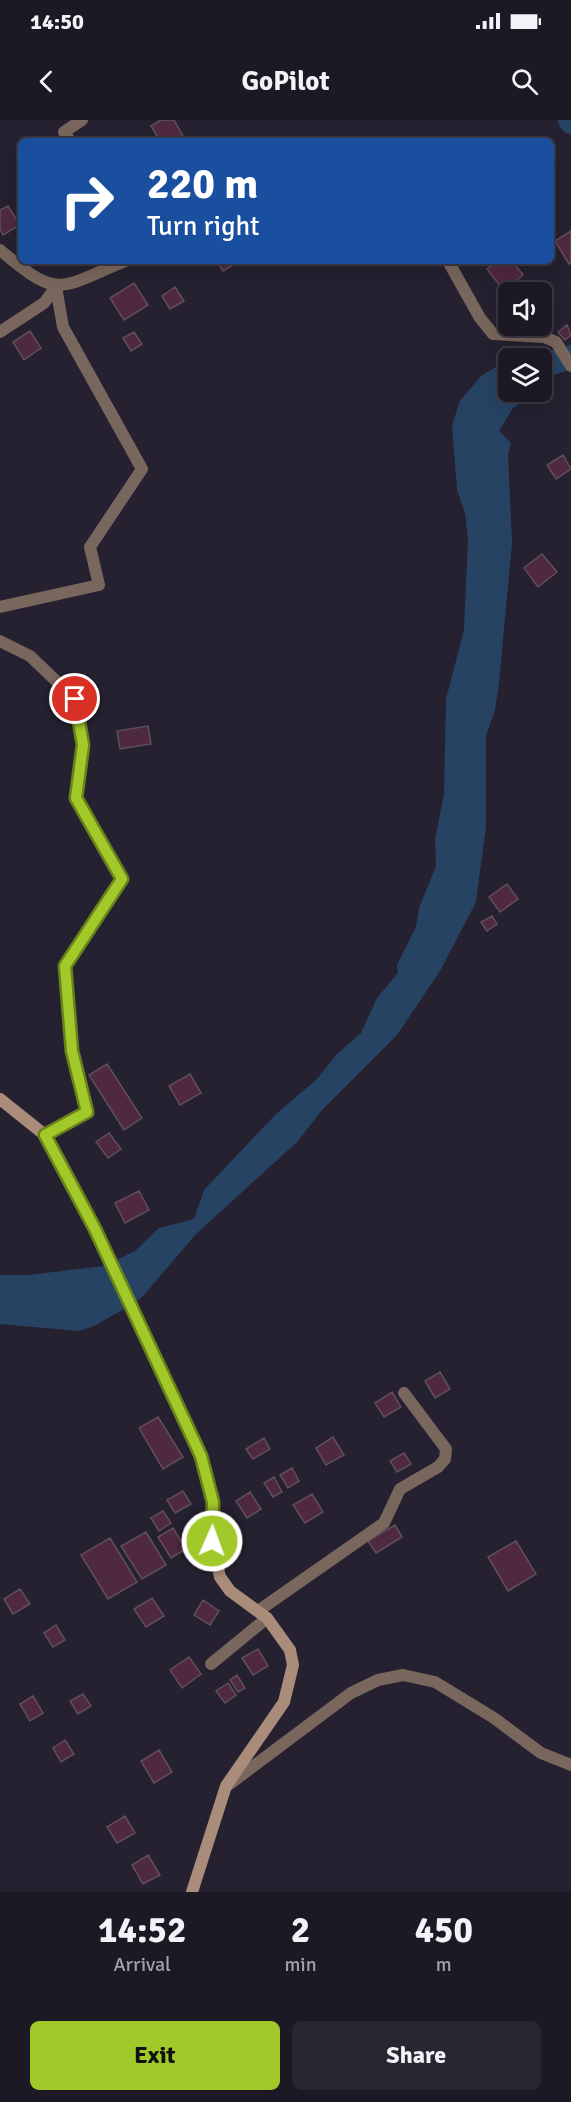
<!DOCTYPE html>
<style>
body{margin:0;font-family:Signika,sans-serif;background:#292631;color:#f1f3f6;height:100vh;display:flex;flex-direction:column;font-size:22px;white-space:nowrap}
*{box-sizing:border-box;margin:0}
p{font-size:20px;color:#a0a0a6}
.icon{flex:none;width:33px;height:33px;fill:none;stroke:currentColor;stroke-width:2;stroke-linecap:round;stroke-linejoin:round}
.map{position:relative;height:1772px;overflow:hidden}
.side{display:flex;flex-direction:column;background:#1c1924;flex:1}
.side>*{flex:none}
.top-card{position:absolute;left:18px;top:18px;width:536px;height:126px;border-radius:9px;box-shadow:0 6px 24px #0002,0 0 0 2px #3a3841;background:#1a4fa0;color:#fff;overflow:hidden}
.tools{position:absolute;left:498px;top:162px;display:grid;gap:12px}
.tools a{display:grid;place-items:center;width:54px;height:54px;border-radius:9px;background:#1c1924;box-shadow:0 6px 24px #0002,0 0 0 2px #3a3841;font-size:30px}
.pin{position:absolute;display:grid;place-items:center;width:51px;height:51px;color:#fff;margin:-26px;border:3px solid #fff;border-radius:50%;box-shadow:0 2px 6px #0007}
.me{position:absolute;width:66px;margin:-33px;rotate:2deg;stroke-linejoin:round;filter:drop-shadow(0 0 4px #0008)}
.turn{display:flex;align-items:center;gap:21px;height:126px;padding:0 30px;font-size:27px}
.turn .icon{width:78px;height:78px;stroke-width:2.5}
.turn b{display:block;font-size:42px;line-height:51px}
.eta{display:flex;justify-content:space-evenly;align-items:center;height:102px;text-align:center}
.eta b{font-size:36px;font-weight:800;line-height:42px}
.action{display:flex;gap:12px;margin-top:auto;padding:12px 30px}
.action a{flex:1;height:69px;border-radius:9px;background:#a1c929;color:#111;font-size:24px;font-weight:800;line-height:69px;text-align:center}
.action a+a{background:#292631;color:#f1f3f6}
.status{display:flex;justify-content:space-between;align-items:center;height:42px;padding:0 30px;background:#1c1924;direction:ltr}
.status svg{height:16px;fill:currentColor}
header{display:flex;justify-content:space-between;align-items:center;height:78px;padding:0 30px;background:#1c1924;font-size:27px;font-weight:800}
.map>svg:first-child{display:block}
.water{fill:#274363}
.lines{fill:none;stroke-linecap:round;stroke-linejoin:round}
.river{stroke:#274363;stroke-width:24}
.building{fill:#4f2940;stroke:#604f58;stroke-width:1.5}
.minor{stroke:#79665c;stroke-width:12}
.secondary{stroke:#aa8c7b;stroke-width:12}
.route-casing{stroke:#69831b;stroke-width:15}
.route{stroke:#a1c929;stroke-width:10}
</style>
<div class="status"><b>14:50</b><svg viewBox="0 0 49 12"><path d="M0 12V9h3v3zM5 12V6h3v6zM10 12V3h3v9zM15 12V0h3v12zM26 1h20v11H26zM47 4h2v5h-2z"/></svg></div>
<header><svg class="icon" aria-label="back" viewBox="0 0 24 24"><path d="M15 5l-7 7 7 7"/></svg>GoPilot<svg class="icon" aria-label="search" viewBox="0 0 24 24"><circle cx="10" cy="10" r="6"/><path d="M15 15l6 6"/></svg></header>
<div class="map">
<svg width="571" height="1772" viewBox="0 0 571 1772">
<rect width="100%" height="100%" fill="#252130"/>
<!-- water -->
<path class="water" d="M508 240V272H537L513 288 499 311 511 323 508 335 512 423 499 564 495 590 486 616V706L476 782 440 851 397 915 322 990 297 1022 196 1114 144 1175 135 1183 92 1207 79 1211 0 1204V1155H28L104 1146 135 1131 159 1108 194 1099 204 1070 276 994 316 960 337 934 361 913 377 878 398 853 397 845 416 807 419 788 436 746 435 720 444 674 446 579 464 510 468 419 465 393 457 370 452 305 460 281 481 256Z"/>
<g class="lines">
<!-- river -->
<path class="river" d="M570 0 571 2
M542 246 571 237"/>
</g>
<!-- building -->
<path class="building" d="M161 0H174L183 16 174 21H160L151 6Z
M8 86 20 105 3 115 0 109V90Z
M571 111V142L569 144 555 121Z
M217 141H237L238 142 223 151Z
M498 141H512L523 155 504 171 487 149Z
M134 163 148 185 124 200 110 178Z
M175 167 184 181 170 189 162 176Z
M567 205 571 215 565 220 558 212Z
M30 211 41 228 24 240 13 222Z
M134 212 142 224 131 231 123 218Z
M563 335 571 349 556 359 547 345Z
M542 434 557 452 538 467 524 448Z
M148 606 151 624 120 629 117 611Z
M507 764 518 779 500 792 489 777Z
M492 796 497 804 487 811 481 802Z
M107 944 142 998 124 1010 89 955Z
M190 954 201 973 180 985 169 966Z
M109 1013 121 1029 108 1038 96 1022Z
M139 1071 149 1090 125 1103 115 1083Z
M440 1252 450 1269 435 1278 425 1261Z
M392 1272 401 1287 384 1297 375 1283Z
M158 1297 183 1337 163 1349 139 1308Z
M333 1317 344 1335 326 1345 316 1328Z
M264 1318 270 1329 253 1339 246 1329Z
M404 1333 411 1344 397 1352 390 1341Z
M292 1348 299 1361 288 1368 280 1355Z
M274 1357 282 1372 273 1377 264 1363Z
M183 1371 191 1384 175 1393 167 1380Z
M250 1372 261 1389 247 1398 236 1381Z
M312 1374 323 1392 305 1403 293 1385Z
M163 1391 171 1403 159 1411 151 1398Z
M395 1405 402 1417 376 1433 368 1421Z
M173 1408 186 1429 171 1438 158 1417Z
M146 1412 166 1445 142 1459 121 1426Z
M110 1418 137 1462 108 1479 81 1435Z
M516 1421 536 1454 508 1471 488 1437Z
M20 1469 30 1484 13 1494 4 1479Z
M152 1478 164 1496 146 1507 134 1489Z
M203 1480 219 1491 210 1505 194 1495Z
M56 1505 65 1520 53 1527 44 1513Z
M258 1529 268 1546 253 1555 242 1538Z
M189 1537 201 1554 182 1568 170 1550Z
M237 1555 245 1568 238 1572 230 1560Z
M228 1563 236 1575 225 1583 216 1571Z
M83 1574 91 1586 78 1594 70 1581Z
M33 1576 43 1593 30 1601 20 1584Z
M65 1620 74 1634 61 1642 53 1628Z
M159 1630 172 1652 154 1663 141 1641Z
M125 1696 135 1713 117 1723 107 1707Z
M148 1735 160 1755 143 1764 132 1745Z"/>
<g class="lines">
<!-- minor -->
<path class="minor" d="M70 21 64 12 82 0
M0 130C59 180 58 169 125 141
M448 141 480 198 493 214 544 217 556 222 571 246
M0 212 44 183 56 167
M0 487 99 465 90 427 142 349 63 207 56 167
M0 521 30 536 75 579 83 625 76 678 122 759 65 846 72 931 87 992 45 1015
M258 1491 384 1403 400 1369 438 1347 445 1339 446 1329 404 1273
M211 1544 267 1498
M227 1666 351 1573 378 1560 403 1555 435 1562 494 1598 541 1633 571 1645"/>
<!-- secondary -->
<path class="secondary" d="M0 979 45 1015 95 1109 201 1336 213 1382 212 1421 220 1457 230 1471 267 1498 290 1530 293 1545 284 1582 226 1666 192 1772"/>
</g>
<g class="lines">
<!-- route casing -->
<g class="route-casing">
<path id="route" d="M75 579 83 625 76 678 122 759 65 846 72 931 87 992 45 1015 95 1109 201 1336 213 1382 212 1421"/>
</g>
<!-- route -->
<use href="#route" class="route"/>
</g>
</svg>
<div class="tools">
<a><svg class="icon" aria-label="sound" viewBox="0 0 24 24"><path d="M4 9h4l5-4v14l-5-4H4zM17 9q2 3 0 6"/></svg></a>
<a><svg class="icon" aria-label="layers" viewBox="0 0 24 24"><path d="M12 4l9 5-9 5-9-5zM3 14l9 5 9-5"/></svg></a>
</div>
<div class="pin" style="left:75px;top:579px;background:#d93025"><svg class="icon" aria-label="arrive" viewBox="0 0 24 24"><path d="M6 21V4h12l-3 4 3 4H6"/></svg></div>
<svg class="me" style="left:212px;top:1421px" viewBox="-20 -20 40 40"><circle r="17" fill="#a1c929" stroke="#fff" stroke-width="3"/><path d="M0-11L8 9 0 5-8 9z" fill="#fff"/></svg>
<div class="top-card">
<div class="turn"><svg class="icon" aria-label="right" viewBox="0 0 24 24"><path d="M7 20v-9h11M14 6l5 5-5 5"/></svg><div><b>220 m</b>Turn right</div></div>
</div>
</div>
<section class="side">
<div class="eta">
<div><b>14:52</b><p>Arrival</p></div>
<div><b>2</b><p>min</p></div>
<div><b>450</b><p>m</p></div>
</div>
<div class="action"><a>Exit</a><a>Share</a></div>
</section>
